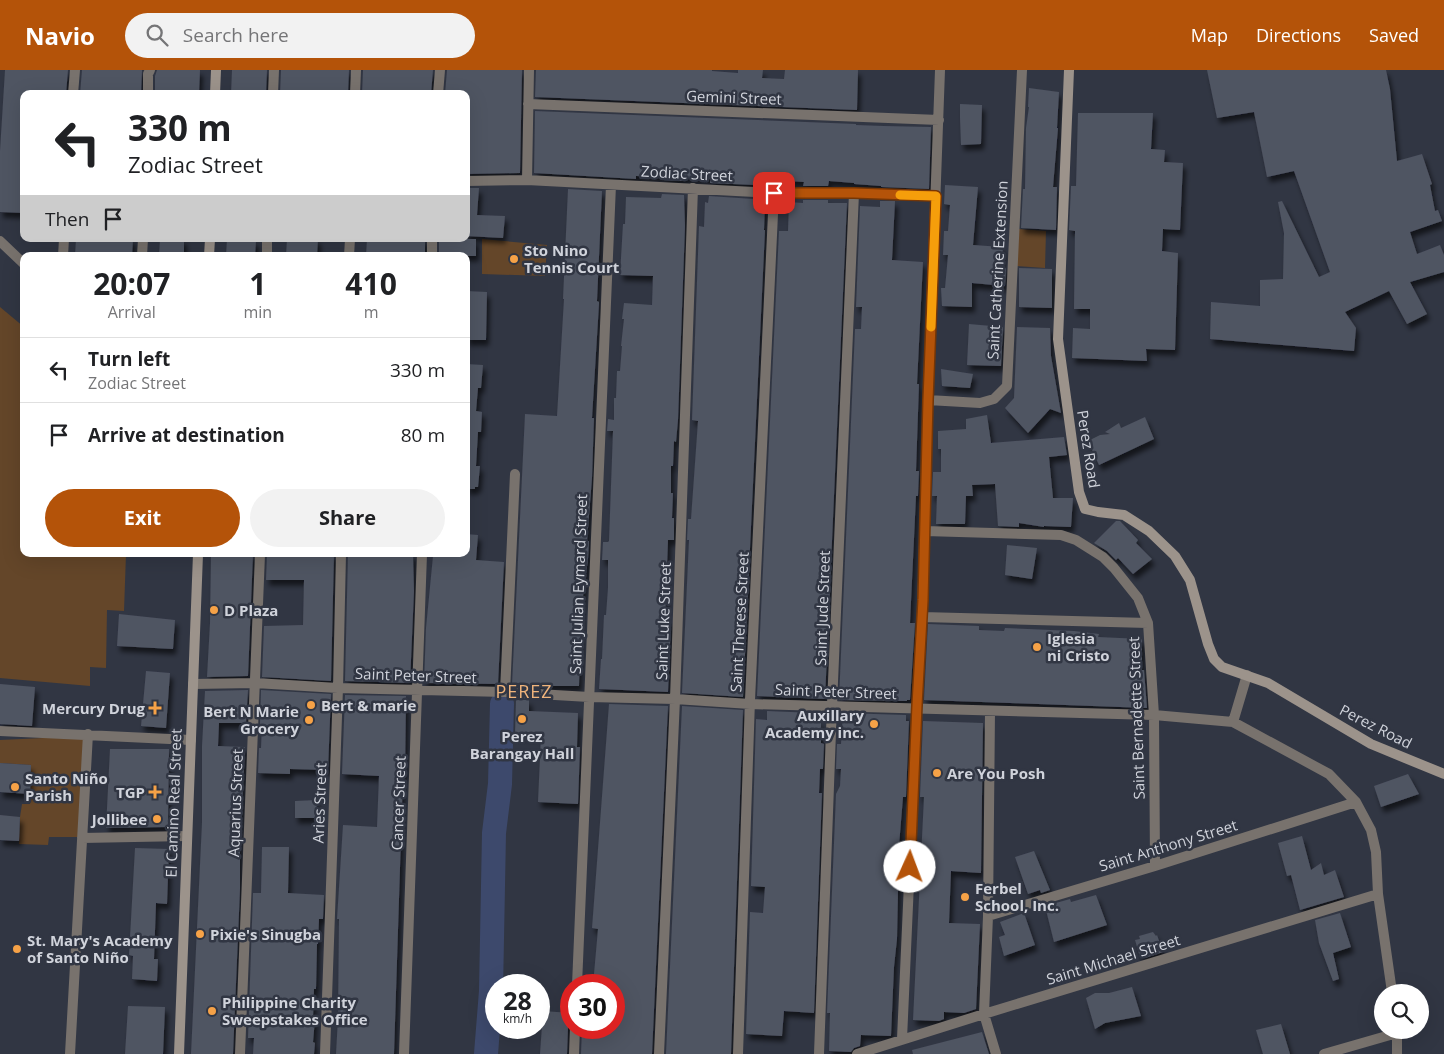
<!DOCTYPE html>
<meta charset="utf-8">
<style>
body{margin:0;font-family:"Open Sans",sans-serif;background:#f2f2f2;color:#202124;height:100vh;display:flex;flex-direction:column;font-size:19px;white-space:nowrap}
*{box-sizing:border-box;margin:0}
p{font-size:16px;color:#757577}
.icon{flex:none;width:28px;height:28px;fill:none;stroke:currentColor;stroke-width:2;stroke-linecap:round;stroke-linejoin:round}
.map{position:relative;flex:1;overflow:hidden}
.side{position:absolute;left:20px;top:182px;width:450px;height:305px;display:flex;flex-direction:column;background:#fff;border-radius:10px;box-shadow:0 5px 20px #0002}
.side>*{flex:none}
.top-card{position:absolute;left:20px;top:20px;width:450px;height:152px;border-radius:10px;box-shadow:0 5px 20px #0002;background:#fff;color:#202124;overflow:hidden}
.fabs{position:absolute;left:1374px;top:914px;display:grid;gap:10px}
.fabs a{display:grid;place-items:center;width:55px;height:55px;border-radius:50%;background:#fff;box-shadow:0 5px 20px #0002;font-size:25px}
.speed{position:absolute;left:485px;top:904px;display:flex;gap:10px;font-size:25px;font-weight:700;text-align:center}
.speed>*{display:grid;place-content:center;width:65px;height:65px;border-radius:50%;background:#fff;box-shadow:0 5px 20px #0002;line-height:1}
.speed small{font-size:12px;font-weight:400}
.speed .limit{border:8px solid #d22;background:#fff;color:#111}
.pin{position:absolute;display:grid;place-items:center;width:42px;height:42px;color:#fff;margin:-21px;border-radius:10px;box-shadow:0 2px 8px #0006}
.me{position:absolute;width:55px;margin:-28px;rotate:2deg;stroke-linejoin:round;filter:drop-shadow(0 0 4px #0008)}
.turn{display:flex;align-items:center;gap:18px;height:105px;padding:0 25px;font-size:22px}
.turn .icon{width:65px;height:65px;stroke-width:2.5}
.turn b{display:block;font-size:35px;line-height:42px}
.then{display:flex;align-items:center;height:48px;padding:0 25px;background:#0003;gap:10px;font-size:19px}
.eta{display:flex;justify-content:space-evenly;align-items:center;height:85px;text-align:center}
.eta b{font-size:30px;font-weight:700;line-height:35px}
.cta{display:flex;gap:10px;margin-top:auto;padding:10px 25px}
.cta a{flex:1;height:58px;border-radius:30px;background:#b45309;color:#fff;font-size:20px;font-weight:700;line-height:58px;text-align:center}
.cta a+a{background:#f2f2f2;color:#202124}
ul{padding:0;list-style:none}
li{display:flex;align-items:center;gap:15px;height:65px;padding:0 25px;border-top:1px solid #e0e0e0}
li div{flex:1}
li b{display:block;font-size:19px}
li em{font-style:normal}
header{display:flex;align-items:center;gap:30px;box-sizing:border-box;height:70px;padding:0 25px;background:#b45309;color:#fff}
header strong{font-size:24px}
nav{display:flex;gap:28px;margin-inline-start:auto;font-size:18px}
.search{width:350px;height:45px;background:#f2f2f2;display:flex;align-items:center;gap:12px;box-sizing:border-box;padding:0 18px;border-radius:28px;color:#757577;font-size:19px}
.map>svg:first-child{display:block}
.green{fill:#644629}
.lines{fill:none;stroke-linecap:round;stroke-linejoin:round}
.river{stroke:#3d496c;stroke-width:24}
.building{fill:#4f5462;filter:url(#shadow)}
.street{stroke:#78726d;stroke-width:10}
.secondary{stroke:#9c938b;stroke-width:10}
.route-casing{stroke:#753606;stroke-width:12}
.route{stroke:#b45309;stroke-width:9}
.slow{stroke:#f59e0b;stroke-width:9}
.poi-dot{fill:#f6a247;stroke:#313643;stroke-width:2}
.labels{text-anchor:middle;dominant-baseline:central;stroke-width:5;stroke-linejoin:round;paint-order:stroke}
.street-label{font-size:15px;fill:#d0d3db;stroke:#313643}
.poi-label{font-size:15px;font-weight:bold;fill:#d0d3db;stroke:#313643;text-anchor:start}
.quarter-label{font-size:18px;letter-spacing:1px;fill:#efb47c;stroke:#313643}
</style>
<header>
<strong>Navio</strong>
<div class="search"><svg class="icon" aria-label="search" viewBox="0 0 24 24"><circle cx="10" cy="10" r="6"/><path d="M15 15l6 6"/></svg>Search here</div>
<nav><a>Map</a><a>Directions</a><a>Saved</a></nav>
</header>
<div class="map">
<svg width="1444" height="984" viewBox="0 0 1444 984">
<defs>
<filter id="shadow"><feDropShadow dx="3" dy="5.5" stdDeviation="2.5" flood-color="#0009"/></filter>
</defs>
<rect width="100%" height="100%" fill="#313643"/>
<!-- green -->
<path class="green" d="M1018 159 1046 161 1045 198 1016 196Z
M482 169 547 175 545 206 482 204Z
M0 237 24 257V484H126L124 541 107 540 106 598 90 597V616L0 608Z
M87 666 82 767H49L48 775 19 774 20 747 22 734H30L31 695 0 693V670Z"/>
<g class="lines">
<!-- river -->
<path class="river" d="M486 984 491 921 494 763 500 714 502 634"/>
</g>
<!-- building -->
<path class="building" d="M5 0H68L66 24H24V143L0 142V81Z
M82 0H142L141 24H80Z
M157 0H200L199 24 155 23V6Z
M232 0H267L266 24H231Z
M281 0H349L348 24H280Z
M363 0H433L431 24H362Z
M447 0H522L520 103 466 104V24H445Z
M536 0H712V1L738 3V0H763L762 8 784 9 785 0H858L857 40 535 27Z
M1207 0H1386L1390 19 1397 91 1422 84 1432 114 1430 115 1435 141 1438 140 1442 151 1410 162 1417 184 1440 175 1444 185V202L1410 212 1427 244 1407 254 1389 221 1345 242 1356 258 1354 281 1210 269 1211 232 1260 236V210L1283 209 1284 163 1278 132 1282 131 1319 207 1330 202 1294 101 1267 107 1254 42 1217 48Z
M1029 18 1059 22 1057 58H1058L1053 117H1057L1056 160 1021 158 1023 119H1025L1026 58 1029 37H1028Z
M960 34 982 35 981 74 961 75 960 48Z
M535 41 856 54V55L884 56 931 57 929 119 881 117V116L854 114V113L829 111 828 116H803L804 112 755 109V115L710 113V109L685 108 684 111 663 110V107L636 106V109L534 103Z
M1078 43H1153L1151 79 1165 80 1164 92 1183 93 1180 160 1163 159 1162 181 1178 183 1175 280 1146 279 1147 291 1072 288 1073 258 1090 259V239H1074L1075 161 1069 160 1071 116H1076Z
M945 115 978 117 973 175 1003 177 1001 198H1006L1005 216 972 213V237L942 236 941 218H945L948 185H943L944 161H948L950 135 944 134Z
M466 118H479L477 145 505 146 503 168 466 166Z
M568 119 602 121 597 231 599 232V234L592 348H594L592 408 587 471H589L588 489 581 541 579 616H517L512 615 525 344 557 346 564 229H563Z
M662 124 684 125 685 156 678 350 676 372 674 371 673 396H671V423H673L672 448H674V470H668L665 551H671L668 622 599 619 601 589H602L604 545H606L608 518V490H602L603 472H608L609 471 613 361H607L608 349 614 350V328H616L617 301H620L622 276H621L624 249H622L624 233 652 235 653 206 620 205 623 154H625L626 127 661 128Z
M709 126 754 129V133L765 134 764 160H765L743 627 682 623 689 470H687L688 449H691L698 351 692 350 699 156 704 157 705 132 708 133Z
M803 130H828V133H847L825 629 757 626 779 161H788L789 132 803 133Z
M880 131H895L892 190 923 192 917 314H919L916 401H919L918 426H916L910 553H915L910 630H907V631L839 630 855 259H861L862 237H856L860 136 880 137Z
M76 169H133L132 186H75Z
M160 169H184V186H159Z
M227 169 256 171 255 186H226Z
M287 169H318L317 186H286Z
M367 169H425V186H366Z
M439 169H476V186H439Z
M1019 198 1052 199V238L1019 237Z
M466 221 487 222 486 270H466Z
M969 254 1003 257 1001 296 967 295Z
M1017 257 1050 258 1051 286 1061 343 1050 339 1028 363 1005 338 1014 328Z
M466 294 483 295 481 318H478L476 341 482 342 481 362H478L476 396H480L478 417H475V419H466Z
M941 299 973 304 970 318 942 316Z
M987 345 991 373 1064 367 1067 385 1049 387 1053 428H1073L1071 457 1044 456V457L1019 453V457L998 456 995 414 972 415 973 426H966L965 454H936L937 426H932L933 402H941V379H938V361L966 359V349Z
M1145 347 1154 369 1099 395 1088 371 1100 365 1110 364 1105 362 1119 353 1121 358Z
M1116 451H1120L1138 470 1136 473 1152 489 1133 504 1118 488 1116 490 1107 481 1094 473Z
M466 464 478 465 476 490 504 492 498 614 424 613 426 558 433 486 440 487 441 484H466Z
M1007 475 1037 478 1032 509 1005 505Z
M211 484H253L248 606 207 607 210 553Z
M267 484H334L331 611 262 607 264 556 303 555 304 510H266Z
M348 484H413L414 521 410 613 345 611Z
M119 544 175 550 173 579 117 576Z
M928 554 979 556V560L1004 561 1005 558 1074 561 1099 564 1098 567 1142 569V600H1144L1147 638 924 630Z
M146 601 170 603 166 658 141 656Z
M0 614 35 617 32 656 0 654Z
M248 620 246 653H219L218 676 245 677 240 774V819L233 984H191L202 753V676L205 621Z
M261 620 331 624 328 700 290 699V704L258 703 259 678H261L262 654H260Z
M345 625 406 626 405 705H403L394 984H336L338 948 339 849H337L343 755 377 757 379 706 342 704Z
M516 630H529V641L578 643 577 677H580L578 734 538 732 541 665 515 664Z
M609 634 668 636 652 984H581L582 958H614V915H593L598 859 592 858Z
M682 636 743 640 731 984H666Z
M767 641 814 643V652H821V673L824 674 823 699H820L819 723H822L814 943 784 941 782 966 746 964 750 842 763 843 765 817 751 816 756 649 767 650Z
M843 643 906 645V651H909L906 727H903L899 776 897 869 894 897 891 966 861 965 860 976 854 978 851 982 829 981 830 943H827L836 724 840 716 841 699H836L837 674H841Z
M923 651 983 653 981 803 951 801 949 853 980 854 976 939 964 943 944 942V949L939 951 913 950 924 727H920Z
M110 679H169L168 757 106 758Z
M0 693 31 695 30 724 0 722Z
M1408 704 1419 724 1381 737 1374 716Z
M317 730 316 748H295V731Z
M0 745 20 747 19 771 0 770Z
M1302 766 1311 800 1321 793 1324 805 1335 800 1344 827 1300 840 1291 805 1287 806 1278 773Z
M262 777H289L288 823 324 825 323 849H319L318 874H317L316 919H314L313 949H315L313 972 315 973 314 984H253L254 968H248L253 823H261Z
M135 778 169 779 167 834 156 833 154 889H158L157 911 132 909 133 886 129 885Z
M1034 781 1050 820 1041 823 1040 820 1028 824 1015 787Z
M1096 825 1107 855 1054 872 1045 836 1070 829 1071 832Z
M1024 843 1035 875 1004 886 999 867 1005 865 1000 852Z
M1340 843 1351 877 1333 883 1339 909 1333 911 1319 873 1315 850Z
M1153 862 1156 866 1157 865 1163 882 1145 888 1143 886 1140 887 1135 870 1140 869 1139 866Z
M1132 917 1141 946 1105 953 1095 959 1086 928 1095 923H1109Z
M128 936 165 937 163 984H125Z
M543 941 571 943V953L568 958 567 984H540Z
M1281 954 1290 984H1263L1256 960Z
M982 962 989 984H913L912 980Z"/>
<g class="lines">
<!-- street -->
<path class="street" d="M73 24 75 0
M148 24V4L150 0
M273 24 274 0
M355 24 356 0
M438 24 440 0
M528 34 939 50
M527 110 529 0
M466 111 527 110 774 123H854L936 126
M0 171 24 194
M63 186 64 169
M142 186 143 169
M267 186V169
M349 186 350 169
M432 186V169
M928 330 980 333 994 329 1007 316 1022 0
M925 461 1061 465 1076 470 1103 487 1114 498 1138 528 1148 553 1154 645 1155 796
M922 547 1148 553
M193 614 255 613 338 618 505 622 589 627 675 629 750 634 1154 645 1233 652 1329 704 1356 732 1371 760 1376 782 1378 824 1392 922
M505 622 515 404
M990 641 988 846 984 944 996 984
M1233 652 1247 605
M0 661 191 670
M82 768 187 766
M988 846 1155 796 1356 732
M577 915 611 115
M1397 960V984
M902 969 917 635 922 547 928 330 940 0
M70 984 88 664
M240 984 260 484
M325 984 338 618 341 484
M404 984 422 484
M574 984 575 958
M659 984 675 629 693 118
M738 984 750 630 774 123
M819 984 832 635 854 123
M857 984 984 944 1378 824
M1324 984 1397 963"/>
<!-- secondary -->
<path class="secondary" d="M1069 0 1058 269 1079 422 1085 439 1098 442 1124 445 1149 461 1175 486 1190 510 1208 574 1214 589 1222 597 1268 613 1371 674 1444 704
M215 24 216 0
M209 186 210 169
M179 984 198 484"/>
</g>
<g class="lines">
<!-- route casing -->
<g class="route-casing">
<path id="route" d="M774 123H854L936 126 928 330 923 530 917 635 910 797"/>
</g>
<!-- route -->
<use href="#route" class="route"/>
<!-- slow -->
<path class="slow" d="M900 125 936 126 931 257"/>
</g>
<!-- markers -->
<g class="poi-dot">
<circle cx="514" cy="189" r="5"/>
<circle cx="214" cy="540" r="5"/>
<circle cx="1037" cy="577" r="5"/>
<circle cx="311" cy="635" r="5"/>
<path d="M152.5 630.5h5v5h5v5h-5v5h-5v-5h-5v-5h5z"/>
<circle cx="522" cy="649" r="5"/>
<circle cx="309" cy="650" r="5"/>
<circle cx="874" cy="654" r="5"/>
<circle cx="937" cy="703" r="5"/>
<circle cx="15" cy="717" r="5"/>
<path d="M152.5 714.5h5v5h5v5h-5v5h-5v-5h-5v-5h5z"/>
<circle cx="157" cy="749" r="5"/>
<circle cx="965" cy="827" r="5"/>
<circle cx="200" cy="864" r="5"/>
<circle cx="17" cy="879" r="5"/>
<circle cx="212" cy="941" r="5"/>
</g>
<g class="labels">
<!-- street labels -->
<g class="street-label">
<text transform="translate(734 27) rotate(2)">Gemini Street</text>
<text transform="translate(687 103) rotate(3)">Zodiac Street</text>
<text transform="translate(997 200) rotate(-87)">Saint Catherine Extension</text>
<text transform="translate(1089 379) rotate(81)">Perez Road</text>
<text transform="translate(578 514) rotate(-88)">Saint Julian Eymard Street</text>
<text transform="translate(822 538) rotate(-88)">Saint Jude Street</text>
<text transform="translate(663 551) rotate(-88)">Saint Luke Street</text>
<text transform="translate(739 552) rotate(-87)">Saint Therese Street</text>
<text transform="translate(416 605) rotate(2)">Saint Peter Street</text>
<text transform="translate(836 621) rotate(2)">Saint Peter Street</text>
<text transform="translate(1136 648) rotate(-92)">Saint Bernadette Street</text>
<text transform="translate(1376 656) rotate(27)">Perez Road</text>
<text transform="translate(173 733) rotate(-88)">El Camino Real Street</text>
<text transform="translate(235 733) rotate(-88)">Aquarius Street</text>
<text transform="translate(319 733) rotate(-88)">Aries Street</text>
<text transform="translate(398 733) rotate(-88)">Cancer Street</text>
<text transform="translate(1168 775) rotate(-17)">Saint Anthony Street</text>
<text transform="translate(1113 889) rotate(-17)">Saint Michael Street</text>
</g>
<!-- poi labels -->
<g class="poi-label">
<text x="524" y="180">Sto Nino<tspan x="524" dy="17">Tennis Court</tspan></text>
<text x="224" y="540">D Plaza</text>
<text x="1047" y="568">Iglesia<tspan x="1047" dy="17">ni Cristo</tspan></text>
<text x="321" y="635">Bert &amp; marie</text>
<text x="145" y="638" text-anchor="end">Mercury Drug</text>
<text x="299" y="641" text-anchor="end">Bert N Marie<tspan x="299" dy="17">Grocery</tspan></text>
<text x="864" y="645" text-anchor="end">Auxillary<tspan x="864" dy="17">Academy inc.</tspan></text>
<text x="522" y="666" text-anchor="middle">Perez<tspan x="522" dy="17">Barangay Hall</tspan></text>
<text x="947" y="703">Are You Posh</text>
<text x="25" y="708">Santo Niño<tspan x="25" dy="17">Parish</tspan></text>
<text x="145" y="722" text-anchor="end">TGP</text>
<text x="147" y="749" text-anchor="end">Jollibee</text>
<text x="975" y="818">Ferbel<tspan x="975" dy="17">School, Inc.</tspan></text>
<text x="210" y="864">Pixie's Sinugba</text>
<text x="27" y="870">St. Mary's Academy<tspan x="27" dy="17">of Santo Niño</tspan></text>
<text x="222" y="932">Philippine Charity<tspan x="222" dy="17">Sweepstakes Office</tspan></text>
</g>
<!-- quarter labels -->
<g class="quarter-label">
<text x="524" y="621">PEREZ</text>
</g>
</g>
</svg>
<div class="fabs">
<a><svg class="icon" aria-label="search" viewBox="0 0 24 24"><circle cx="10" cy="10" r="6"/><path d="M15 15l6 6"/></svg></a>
</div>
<div class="speed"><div>28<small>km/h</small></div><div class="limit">30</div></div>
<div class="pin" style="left:774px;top:123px;background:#d93025"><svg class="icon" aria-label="arrive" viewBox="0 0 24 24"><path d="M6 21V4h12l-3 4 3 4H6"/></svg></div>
<svg class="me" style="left:910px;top:797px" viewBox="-20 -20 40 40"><circle r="19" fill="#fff"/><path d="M0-13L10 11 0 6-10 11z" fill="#b45309"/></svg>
<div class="top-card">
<div class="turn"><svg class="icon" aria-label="left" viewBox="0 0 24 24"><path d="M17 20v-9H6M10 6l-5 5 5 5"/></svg><div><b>330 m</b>Zodiac Street</div></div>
<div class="then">Then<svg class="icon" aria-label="arrive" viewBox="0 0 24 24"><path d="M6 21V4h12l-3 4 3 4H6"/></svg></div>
</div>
<section class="side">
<div class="eta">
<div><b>20:07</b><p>Arrival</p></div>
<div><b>1</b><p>min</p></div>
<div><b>410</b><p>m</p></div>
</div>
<ul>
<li><svg class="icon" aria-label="left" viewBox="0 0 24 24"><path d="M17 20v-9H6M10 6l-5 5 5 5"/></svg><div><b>Turn left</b><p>Zodiac Street</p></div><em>330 m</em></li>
<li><svg class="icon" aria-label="arrive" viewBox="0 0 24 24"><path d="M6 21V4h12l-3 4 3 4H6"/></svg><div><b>Arrive at destination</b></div><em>80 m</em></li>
</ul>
<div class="cta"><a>Exit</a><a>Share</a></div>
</section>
</div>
